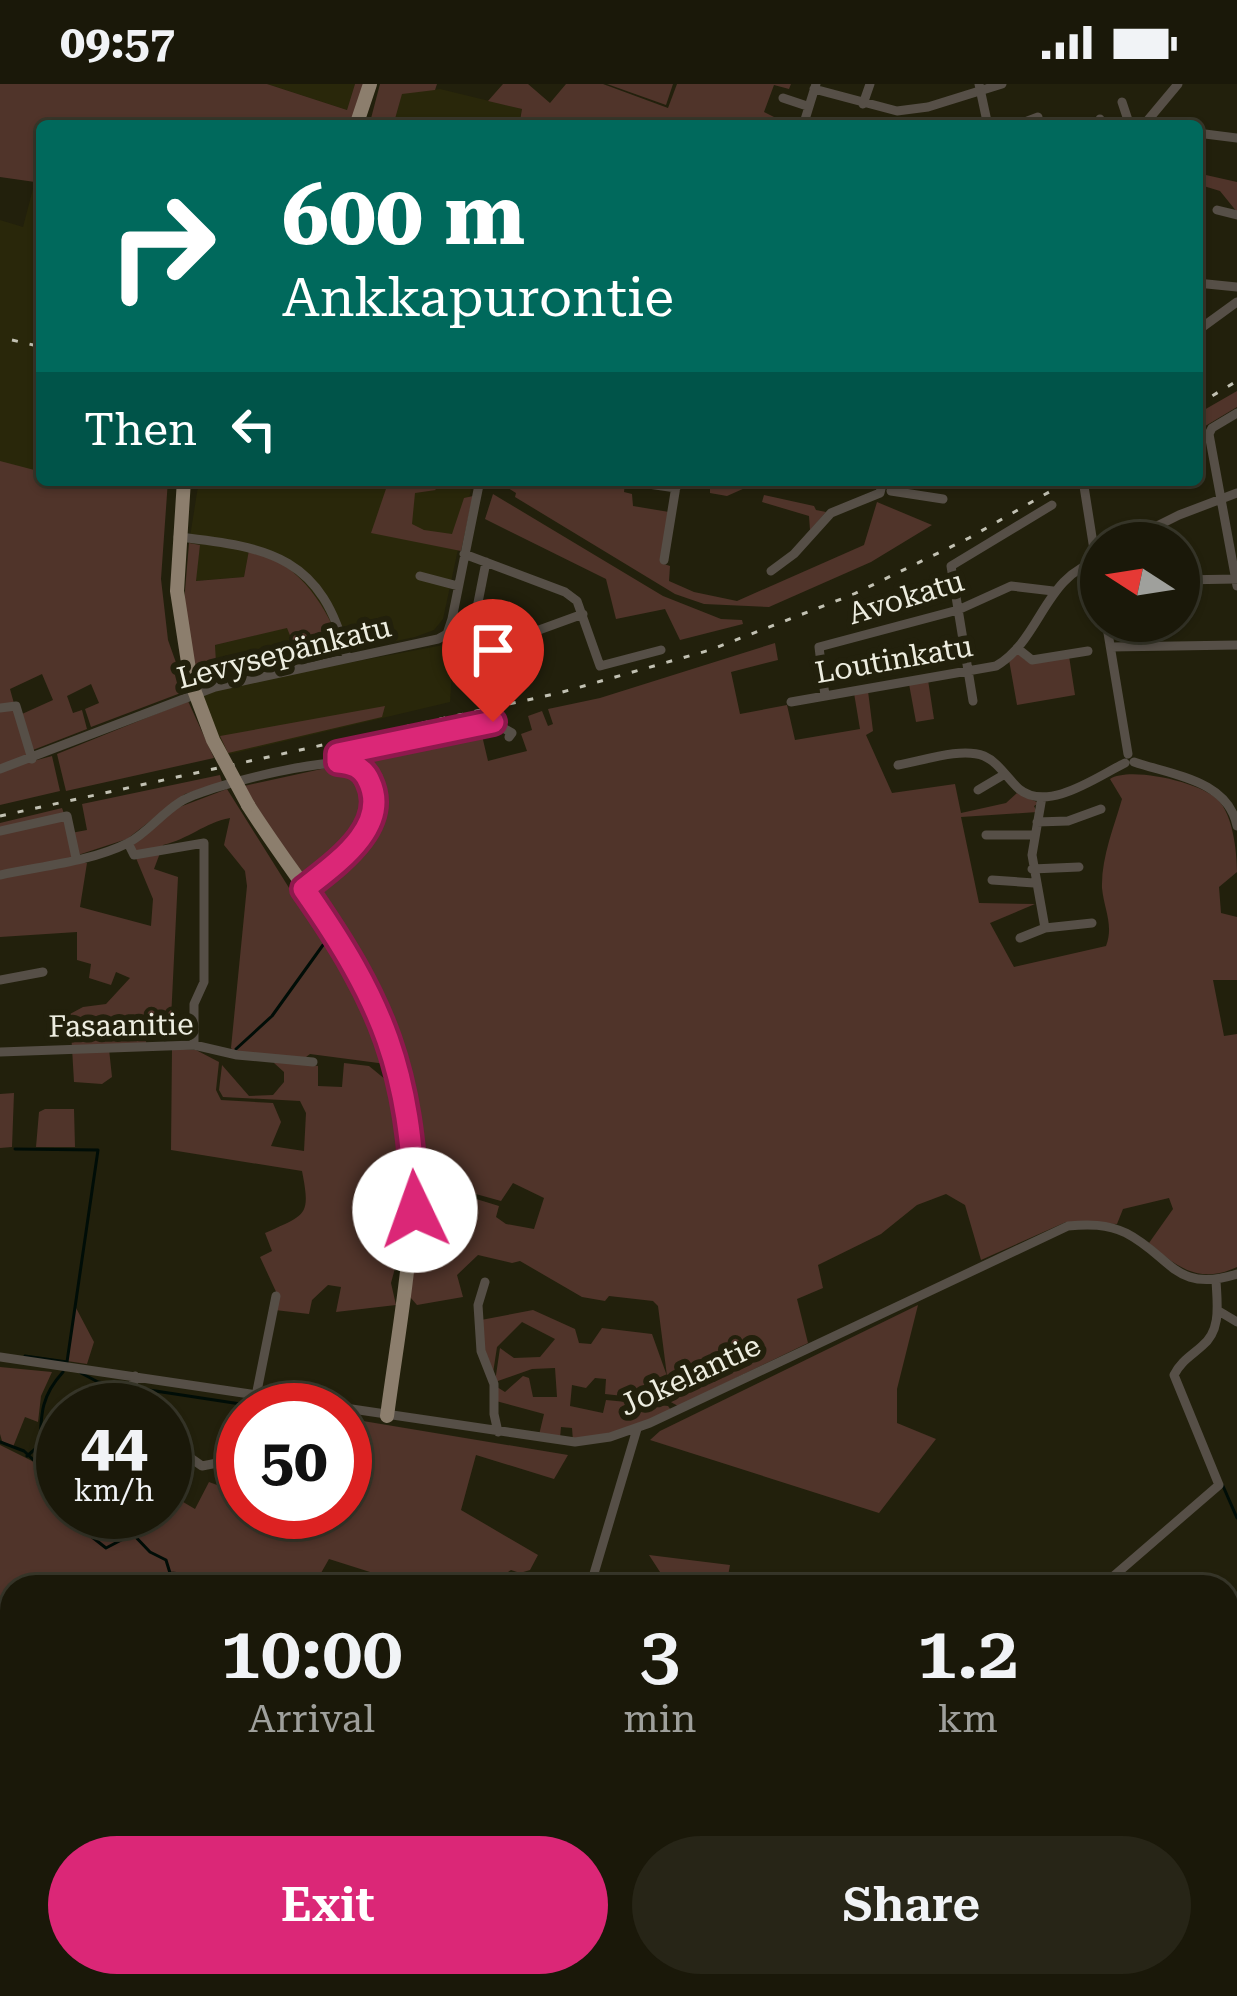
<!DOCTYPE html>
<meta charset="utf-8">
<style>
body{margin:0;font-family:"Roboto Serif",serif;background:#272517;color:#f1f3f6;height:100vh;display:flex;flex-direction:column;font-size:45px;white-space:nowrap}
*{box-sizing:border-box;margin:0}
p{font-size:39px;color:#9fa09c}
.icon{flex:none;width:66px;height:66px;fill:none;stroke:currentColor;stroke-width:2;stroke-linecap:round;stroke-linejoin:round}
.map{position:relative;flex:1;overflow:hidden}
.drawer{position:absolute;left:0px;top:1491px;width:1239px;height:423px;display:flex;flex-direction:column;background:#1a1809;border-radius:36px 36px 0 0;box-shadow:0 3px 9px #0004,0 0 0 3px #38372a}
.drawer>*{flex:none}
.hud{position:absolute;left:36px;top:36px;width:1167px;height:366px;border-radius:12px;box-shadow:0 3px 9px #0004,0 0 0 3px #38372a;background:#00695c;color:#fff;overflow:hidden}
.needle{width:78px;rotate:282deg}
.buttons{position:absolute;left:1080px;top:438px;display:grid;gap:24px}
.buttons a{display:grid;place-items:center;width:120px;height:120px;border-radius:50%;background:#1a1809;box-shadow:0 3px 9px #0004,0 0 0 3px #38372a;font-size:60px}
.speed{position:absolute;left:36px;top:1299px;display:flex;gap:24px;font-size:60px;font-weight:700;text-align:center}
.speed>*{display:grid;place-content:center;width:156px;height:156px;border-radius:50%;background:#1a1809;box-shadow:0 3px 9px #0004,0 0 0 3px #38372a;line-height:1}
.speed small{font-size:30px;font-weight:400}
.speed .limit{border:18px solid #d22;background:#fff;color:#111}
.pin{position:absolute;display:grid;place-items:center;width:102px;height:102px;color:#fff;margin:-123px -51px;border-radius:50% 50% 50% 0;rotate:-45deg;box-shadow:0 0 12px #0007}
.pin .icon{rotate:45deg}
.me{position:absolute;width:132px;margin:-66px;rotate:357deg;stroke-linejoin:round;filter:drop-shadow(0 0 9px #0008)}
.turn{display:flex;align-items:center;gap:42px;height:252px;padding:0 48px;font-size:54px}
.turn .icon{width:156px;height:156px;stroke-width:2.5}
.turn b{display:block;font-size:84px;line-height:102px}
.then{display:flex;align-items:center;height:114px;padding:0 48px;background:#0003;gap:24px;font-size:45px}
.eta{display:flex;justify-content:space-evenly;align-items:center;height:204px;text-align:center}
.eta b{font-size:72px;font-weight:600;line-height:84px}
.primary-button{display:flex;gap:24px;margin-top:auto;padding:24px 48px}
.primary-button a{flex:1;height:138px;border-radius:72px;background:#db2777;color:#fff;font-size:48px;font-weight:600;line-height:138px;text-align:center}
.primary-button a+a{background:#272517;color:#f1f3f6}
.status{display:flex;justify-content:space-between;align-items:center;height:84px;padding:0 60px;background:#1a1809;direction:ltr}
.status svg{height:33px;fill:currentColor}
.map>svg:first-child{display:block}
.built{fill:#29270a}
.green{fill:#50342a}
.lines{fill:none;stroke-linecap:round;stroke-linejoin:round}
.stream{stroke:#000d07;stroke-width:3}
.minor{stroke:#564f47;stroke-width:9}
.major{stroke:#8c7e6d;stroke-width:14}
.rail{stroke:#c2c1b3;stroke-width:3;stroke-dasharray:6 12;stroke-linecap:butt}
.major-bridge{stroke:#8c7e6d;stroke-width:14}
.route-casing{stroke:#8e194d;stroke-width:30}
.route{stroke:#db2777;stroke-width:21}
.labels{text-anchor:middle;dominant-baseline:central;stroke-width:12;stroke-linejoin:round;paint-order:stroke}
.street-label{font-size:30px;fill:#edede0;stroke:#22200c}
</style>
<div class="status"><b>09:57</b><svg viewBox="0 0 49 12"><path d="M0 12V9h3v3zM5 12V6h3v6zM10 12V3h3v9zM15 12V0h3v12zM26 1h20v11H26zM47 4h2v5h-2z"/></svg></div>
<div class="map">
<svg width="1237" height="1912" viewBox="0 0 1237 1912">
<rect width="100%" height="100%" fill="#22200c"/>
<!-- built -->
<path class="built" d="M267 0H355L347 26Z
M440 5 522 25 518 42H393L402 9Z
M35 97 42 99V390L0 378V136L23 143Z
M199 396H473L443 535 434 546 415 553 344 568 249 467 244 493 195 497 200 461 189 459Z
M288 543 305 587 454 559 450 618 226 671 198 601 216 595 215 561Z"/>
<!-- green -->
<path class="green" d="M0 0H267L347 26 355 0H366L351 42H42V99L0 93Z
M380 0H437L435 6 402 10 393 42H369Z
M503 0H528L550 19 566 0H603L668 24 677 0H791L789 5 774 1 764 28 792 42H519L522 25 488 17Z
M607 0H673L666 21Z
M1197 89 1237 98V128L1220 107 1197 100Z
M1237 307V323L1197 347V330Z
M0 377 42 388V396H168L161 495 168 556 186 607 91 643 85 625 99 619 91 600 67 612 73 629 82 626 87 645 33 666 22 630 53 616 42 590 10 605 29 674 0 683Z
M389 396H427L436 406 415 409 412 440 424 446 452 450 464 414 473 412 461 467 371 449Z
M495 396 625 399 624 408 632 410 633 422 669 428 661 479 670 482 669 497 694 508 737 517 864 461 877 418 932 441 871 478 769 523 704 520 675 510 515 413 516 409Z
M685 396H763L727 412 710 409V403Z
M493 410 663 512 721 535 742 536 743 540 680 556 665 525 616 535 606 495 485 435Z
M764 411 814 422 816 426 826 428 810 446 809 432 762 418Z
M189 459 200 461 196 497 244 493 249 466C301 479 326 522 344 568L300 576 287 544 215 561 217 596 198 601 183 530Z
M775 559 778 576 731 588 740 630 787 621 795 656 860 645 854 609 868 607 873 647 866 651 892 709 955 700 961 729 1006 719 1017 709 1039 719 1034 722 1037 728 961 733 979 819 1035 820 990 839 1014 883 1106 862C1114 841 1104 825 1102 804 1101 774 1114 743 1122 715L1110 695C1129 682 1201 698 1218 716 1233 731 1237 768 1237 788L1219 803 1221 829 1237 833V896H1213L1224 952 1237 950V1183C1199 1201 1177 1183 1149 1159L1173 1125 1169 1114 1123 1125 1117 1140 1066 1138 981 1176 965 1121 946 1110 917 1121 881 1150 818 1181 823 1204 797 1215 808 1259 678 1322 669 1317 605 1310 606 1295 595 1294 586 1304 572 1301 570 1322 603 1329 606 1316 668 1322 671 1326 638 1343 573 1357 572 1344 561 1343 560 1354 539 1351 544 1330 496 1317 497 1303 505 1308 523 1292 529 1294 533 1313H557L555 1284 532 1285 495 1298 500 1264 514 1274 540 1273 555 1255 522 1238 497 1263 493 1289 486 1279 481 1236 533 1226 575 1245 579 1259 591 1260 602 1244 652 1250 667 1292 658 1222 653 1217 609 1212 605 1217 582 1213 520 1177 512 1179 478 1171 457 1191 463 1213 417 1221 410 1213 421 1128 434 1130 438 1114 458 1118 460 1110 499 1122 496 1133 506 1140 534 1145 544 1114 513 1099 501 1117 465 1107 467 1092 431 1086C412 1054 414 1012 403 976 383 915 349 862 314 808 347 779 417 711 351 675L480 643 488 677 527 667 521 650 532 646 528 632 542 627 548 642 553 640 548 625 600 614Z
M1017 566 1025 576 1069 572 1075 611 1017 621 1009 576Z
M928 596 934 635 916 638 909 600Z
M188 617 214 674 66 707 57 670Z
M385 622 382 633 228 669 220 652Z
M52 672 60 707 0 721V686Z
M351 683C389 717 348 782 305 790L297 786 244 702 326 684Z
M220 691 222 698 185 710 127 755 78 771 79 778 87 779 80 823 151 842 153 815 131 762 177 724 227 705 291 807 331 861 386 980 310 970 302 976 234 968 231 964 247 802 245 787 224 761 230 734C204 739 189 755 163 761L154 785 178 793 171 935 148 944 145 965H109L112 993 102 1000 74 998 70 930 83 923 106 920 130 894 116 888 111 901 89 894 91 880 77 876V848L0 853V739L62 724 71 749 87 746 82 720Z
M172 964 196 966 219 978 216 1006 221 1016 273 1019 281 1038 271 1062 304 1067 306 1029 300 1017 223 1013 219 1006 222 981 249 1012 273 1011 284 998V988L274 979 277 975 318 982V1002L342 1003 344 979 369 982 391 1000 404 1072 401 1162 391 1199 396 1221 336 1228 341 1203 328 1201 312 1216 309 1230 275 1226 278 1212 260 1173 272 1167 265 1149C306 1130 311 1133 302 1087L171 1066Z
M14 1009 12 1063 0 1064V1010Z
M45 1025H74L75 1063H36L39 1028Z
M918 1221 897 1305V1339L936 1355 879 1429 650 1356 660 1347Z
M75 1222 94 1258 87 1280 67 1277Z
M0 1283 52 1288 41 1312 38 1338 25 1333 13 1363 2 1357 0 1350Z
M345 1334 568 1371 554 1395 476 1371 461 1426 538 1471 530 1486 520 1489 511 1486 484 1503H465L428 1493 389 1494 329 1475 313 1503H12V1691L7 1709 0 1713V1361L34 1378 63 1405V1428H77L86 1444 105 1452 131 1443 146 1448 161 1428H165L173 1412 195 1425 209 1398 236 1408 243 1369V1428H345V1390L349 1387 345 1385Z
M649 1471 730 1481 728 1492 660 1503V1488Z
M12 1763V1902H295L293 1912H0V1764Z
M1227 1870 1237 1876V1912L1191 1906 1182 1912 1177 1903 1171 1902H1227Z
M584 1902H695V1912H560Z
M766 1902H910L925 1912H765Z"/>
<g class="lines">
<!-- stream -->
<path class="stream" d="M236 965 272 932 323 861
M15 1065 98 1066 67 1278 25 1272
M81 1289 98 1298 129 1303
M136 1304 247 1321
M0 1358 24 1367 63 1404
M27 1372 40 1361C41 1330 41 1312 63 1288
M1223 1402 1237 1434
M81 1428 78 1442 106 1464 127 1453 130 1447 150 1468 166 1476 170 1489 183 1490 201 1503
M1227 1581H1237
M1227 1702 1237 1698
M979 1912 991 1902
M1140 1912 1141 1902"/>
<!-- minor -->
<path class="minor" d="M979 0 988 42
M814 5 897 27 928 23 1002 0
M783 14 807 22
M1122 18 1130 42
M863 20 870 0
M1100 35 1103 42
M803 42 816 0
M1014 42 1038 33
M1143 42 1178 0
M1197 49 1237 54
M1217 126 1237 131
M1197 199 1237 203
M1197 247 1237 218
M1237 329 1212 344 1209 350 1237 502
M621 396 676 404
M1083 396 1101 510
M964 400V396
M891 407 943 415
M178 453C270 463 323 473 347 574
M1123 459 1179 431 1237 409
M464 470 565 508 577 517 600 582 661 566
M664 476 677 396
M771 487 794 470 831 429 880 409 883 396
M420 492 458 502
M1179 496 1237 495
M1106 537 1128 670
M447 550 492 563 583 530
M470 559 486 478
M1111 563 1237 561
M1017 564 1032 576 1088 567
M825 612 819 563 958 526 1011 502 1053 507
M973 617 951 482 1052 421
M791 618 996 582C1042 555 1044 490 1101 476
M0 624 16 622 32 675
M338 678V671L343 668 493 638 512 649 509 653
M1134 678C1172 691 1228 696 1237 742
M898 681C922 677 961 663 984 672 998 678 1007 694 1019 705 1048 729 1098 692 1125 679
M0 685 215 603 438 555 447 550 452 535 480 396
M978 706 1005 690
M1042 713 1032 771 1045 844
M1037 738 1068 737 1101 725
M0 747 67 732 76 774
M986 751H1034
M128 759 134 771 204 759V898L194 920V961
M1032 785 1079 783
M0 791C41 782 90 778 128 759 147 749 161 730 180 718 206 702 324 673 353 680 411 719 336 779 304 805
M992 796 1034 799
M1020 854 1045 844 1092 839
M0 896 43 888
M0 968 194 961 237 971 313 978
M485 1198 478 1221 481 1267 494 1300V1330L498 1348
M1217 1226 1237 1238
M0 1273 575 1358 610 1353 650 1339 1068 1142C1088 1140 1107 1140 1126 1149 1171 1172 1175 1210 1237 1190
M256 1312 276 1212
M116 1326 132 1305 135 1292
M165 1356 202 1382 243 1374
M590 1503 637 1345
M1101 1503 1219 1401 1174 1291C1181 1277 1191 1272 1202 1262 1222 1246 1217 1219 1216 1196
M1227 1873 1237 1880
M385 1912 389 1902"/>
<!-- major -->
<path class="major" d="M356 42 370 0
M184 396 177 507 191 598
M248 721C284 778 328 831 360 890 443 1039 408 1175 387 1332"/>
<!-- rail -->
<path class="rail" d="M12 256 42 263
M1197 321 1237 297
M0 732 559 609 710 566 854 510 969 454 1070 396"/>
<!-- major-bridge -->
<path class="major-bridge" d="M191 598 213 656 248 721"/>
</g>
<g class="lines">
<!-- route casing -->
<g class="route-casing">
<path id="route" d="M415 1126C410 986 384 919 304 805 334 781 391 743 369 697 363 683 352 679 338 678V670L493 638"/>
</g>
<!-- route -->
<use href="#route" class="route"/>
</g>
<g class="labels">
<!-- street labels -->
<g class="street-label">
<text transform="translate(906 513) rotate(-17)">Avokatu</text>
<text transform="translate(284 568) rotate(-14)">Levysepänkatu</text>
<text transform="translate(894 575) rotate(-10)">Loutinkatu</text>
<text transform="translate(121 941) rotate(-1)">Fasaanitie</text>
<text transform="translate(690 1291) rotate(-25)">Jokelantie</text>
</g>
</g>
</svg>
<div class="buttons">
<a><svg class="needle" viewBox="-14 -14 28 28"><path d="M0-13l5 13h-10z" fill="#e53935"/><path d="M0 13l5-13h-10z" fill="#9fa09c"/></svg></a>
</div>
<div class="speed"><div>44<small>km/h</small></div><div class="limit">50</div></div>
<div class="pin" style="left:493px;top:638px;background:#d93025"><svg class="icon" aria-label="arrive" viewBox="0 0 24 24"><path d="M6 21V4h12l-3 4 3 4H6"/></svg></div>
<svg class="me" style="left:415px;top:1126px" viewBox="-20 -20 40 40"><circle r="19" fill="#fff"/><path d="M0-13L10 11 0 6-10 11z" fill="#db2777"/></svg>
<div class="hud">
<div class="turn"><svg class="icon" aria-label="right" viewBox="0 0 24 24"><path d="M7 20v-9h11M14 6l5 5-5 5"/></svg><div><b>600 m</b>Ankkapurontie</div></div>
<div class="then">Then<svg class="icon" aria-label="left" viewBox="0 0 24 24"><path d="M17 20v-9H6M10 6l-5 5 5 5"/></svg></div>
</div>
<section class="drawer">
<div class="eta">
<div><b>10:00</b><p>Arrival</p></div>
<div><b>3</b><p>min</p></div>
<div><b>1.2</b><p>km</p></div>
</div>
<div class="primary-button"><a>Exit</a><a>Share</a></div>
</section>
</div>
